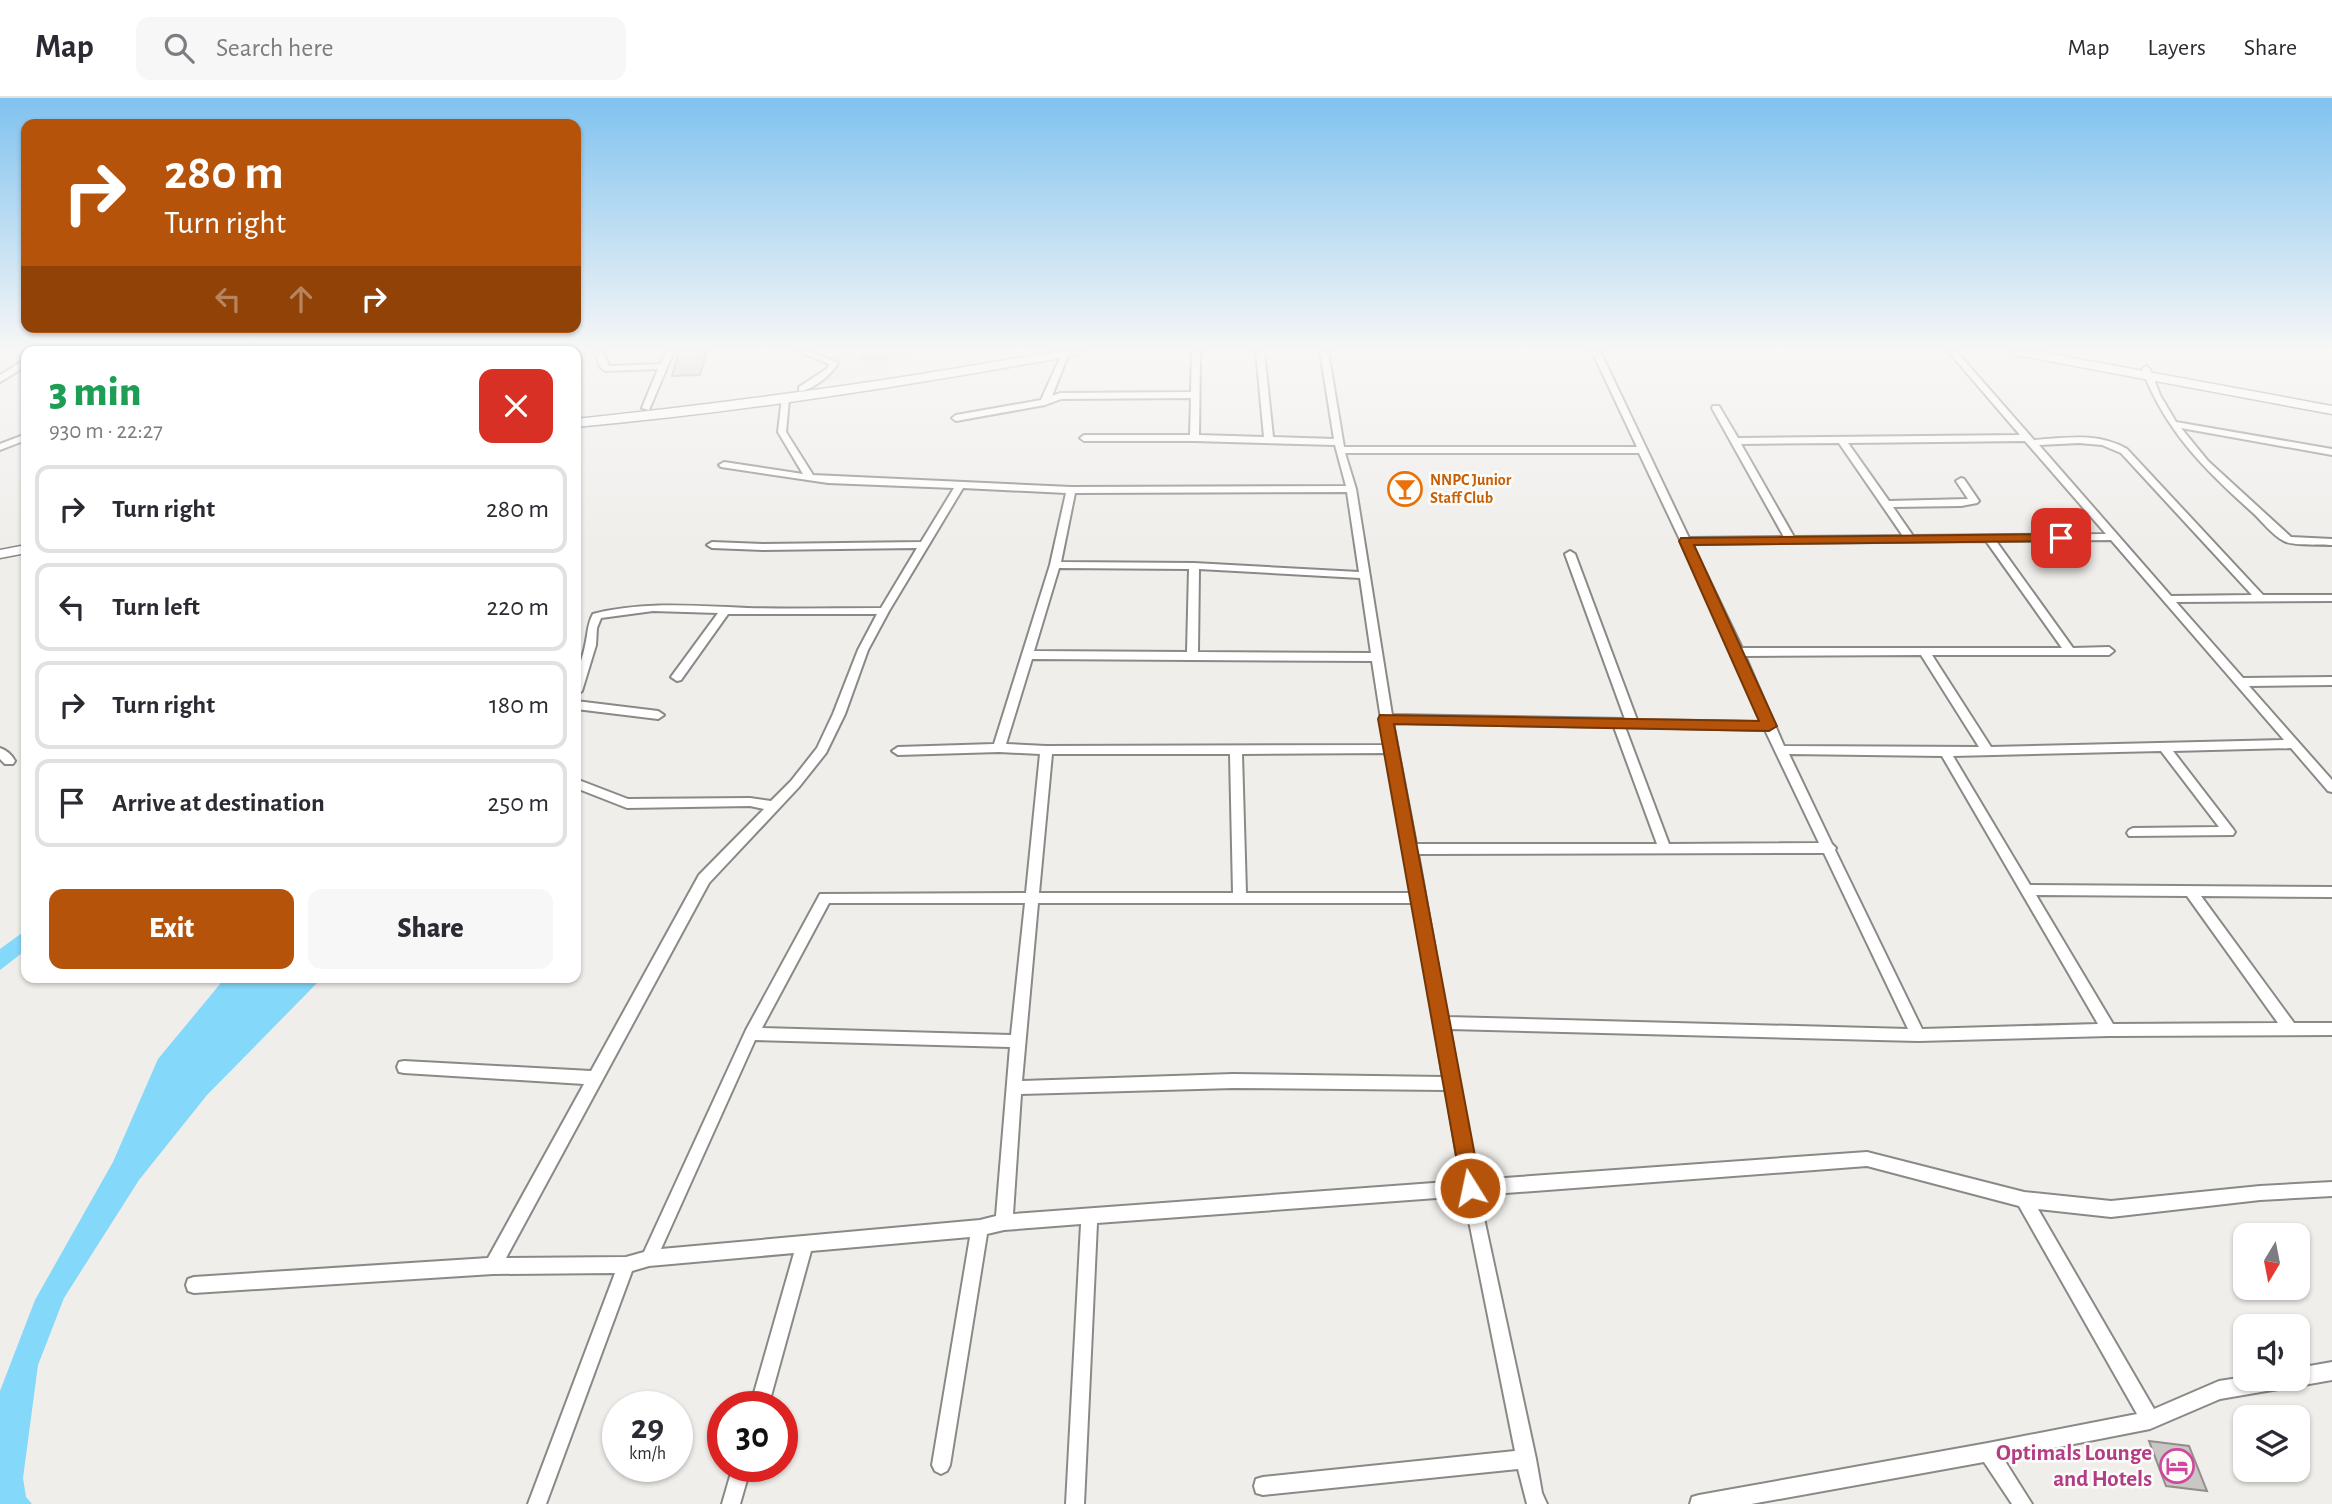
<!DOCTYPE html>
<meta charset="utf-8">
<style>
body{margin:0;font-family:"Alegreya Sans",sans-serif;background:#f7f7f7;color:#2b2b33;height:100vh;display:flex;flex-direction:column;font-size:26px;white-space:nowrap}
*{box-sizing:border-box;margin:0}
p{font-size:23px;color:#7c7c81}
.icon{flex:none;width:38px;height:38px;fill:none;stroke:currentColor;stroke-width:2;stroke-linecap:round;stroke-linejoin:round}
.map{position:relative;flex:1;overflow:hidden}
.panel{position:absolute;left:21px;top:248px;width:560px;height:637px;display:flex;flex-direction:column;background:#fff;border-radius:14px;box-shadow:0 2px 5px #0004}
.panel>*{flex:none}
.hud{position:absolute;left:21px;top:21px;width:560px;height:214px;border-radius:14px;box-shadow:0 2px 5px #0004;background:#b45309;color:#fff;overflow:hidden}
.needle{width:46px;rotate:190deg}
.fabs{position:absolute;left:2233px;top:1125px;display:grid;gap:14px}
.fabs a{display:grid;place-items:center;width:77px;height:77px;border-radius:14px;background:#fff;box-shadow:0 2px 5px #0004;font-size:35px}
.speed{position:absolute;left:602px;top:1293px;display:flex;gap:14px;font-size:35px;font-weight:700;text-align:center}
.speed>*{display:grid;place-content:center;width:91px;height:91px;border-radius:50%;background:#fff;box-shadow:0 2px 5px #0004;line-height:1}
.speed small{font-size:18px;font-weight:400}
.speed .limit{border:10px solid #d22;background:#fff;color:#111}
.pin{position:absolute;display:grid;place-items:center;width:60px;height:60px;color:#fff;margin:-30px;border-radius:14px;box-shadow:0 4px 10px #0006}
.me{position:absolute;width:77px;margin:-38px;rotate:350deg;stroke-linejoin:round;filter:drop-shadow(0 0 5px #0008)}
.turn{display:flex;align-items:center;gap:24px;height:147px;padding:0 28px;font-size:32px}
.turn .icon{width:91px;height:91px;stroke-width:2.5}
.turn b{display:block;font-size:49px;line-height:60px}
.lanes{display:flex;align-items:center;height:66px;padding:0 28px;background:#0003;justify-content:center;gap:35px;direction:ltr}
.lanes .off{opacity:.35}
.round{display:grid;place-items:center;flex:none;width:74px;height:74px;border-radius:14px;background:#f7f7f7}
.head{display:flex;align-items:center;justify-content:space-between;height:119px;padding:0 28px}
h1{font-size:42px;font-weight:800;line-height:52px;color:#1e9e55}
.action{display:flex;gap:14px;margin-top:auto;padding:14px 28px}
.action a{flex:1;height:80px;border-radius:14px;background:#b45309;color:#fff;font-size:28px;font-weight:800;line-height:80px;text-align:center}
.action a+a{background:#f7f7f7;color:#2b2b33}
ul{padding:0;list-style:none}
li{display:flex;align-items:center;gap:21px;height:88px;margin:0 14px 10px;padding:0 14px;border:4px solid #e1e1e2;border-radius:14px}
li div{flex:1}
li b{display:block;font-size:26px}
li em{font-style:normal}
header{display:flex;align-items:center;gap:42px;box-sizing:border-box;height:98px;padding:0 35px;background:#fff;border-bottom:2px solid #e1e1e2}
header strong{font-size:33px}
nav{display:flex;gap:38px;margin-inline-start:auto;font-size:24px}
.search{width:490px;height:63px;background:#f7f7f7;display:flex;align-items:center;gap:18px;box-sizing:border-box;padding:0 24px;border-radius:14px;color:#7c7c81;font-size:26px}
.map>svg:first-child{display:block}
.built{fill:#e8e2d8}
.water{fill:#84d8fa}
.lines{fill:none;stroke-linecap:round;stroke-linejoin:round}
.taxiway{fill:#c2c0be;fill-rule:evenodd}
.building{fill:#c9c7c3;stroke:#918f8c;stroke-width:2}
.street-casing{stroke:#8b8986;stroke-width:4}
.secondary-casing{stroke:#8b8986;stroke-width:3}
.street{fill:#fff;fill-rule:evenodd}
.secondary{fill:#fff;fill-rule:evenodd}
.route{fill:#b45309;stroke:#753606;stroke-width:2}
.labels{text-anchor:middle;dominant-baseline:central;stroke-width:5;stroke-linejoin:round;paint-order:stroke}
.far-food-label{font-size:16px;font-weight:bold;fill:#c56008;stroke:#fefcf8;text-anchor:start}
.near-hotel-label{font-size:23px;font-weight:bold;fill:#b23c85;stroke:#fefcf8;text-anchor:end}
</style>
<header>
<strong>Map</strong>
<div class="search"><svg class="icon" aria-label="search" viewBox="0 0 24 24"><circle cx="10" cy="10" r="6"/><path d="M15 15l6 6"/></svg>Search here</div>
<nav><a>Map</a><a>Layers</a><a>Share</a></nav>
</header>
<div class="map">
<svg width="2332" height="1406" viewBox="0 0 2332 1406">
<rect width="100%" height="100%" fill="#f0eeeb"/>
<!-- built -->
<path class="built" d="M809 253H921L885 275 815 285 839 271 841 266Z"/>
<!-- water -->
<path class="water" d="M26 832V852L0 872V851Z
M225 880H322L207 997 139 1082 64 1200 38 1267 23 1380 26 1399 32 1406H0V1293L35 1202 113 1064 158 961Z"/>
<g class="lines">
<!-- taxiway -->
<path class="taxiway" d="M861 253H900C890 266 876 265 861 262L858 257Z"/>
</g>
<!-- building -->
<path class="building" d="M679 253H707L700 277 672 278Z
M2149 1343 2189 1348 2207 1393 2166 1388Z"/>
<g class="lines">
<!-- street casing -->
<g class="street-casing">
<path id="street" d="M31 253H40L41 254H31Z
M109 253H117V254H109Z
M268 253H276L267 254Z
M595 253H603L609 268 661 266 666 253H674L649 312 642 310 658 271 605 273 600 269Z
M798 253H810L838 265C832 276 812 293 799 293V289L828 270 829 266Z
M1063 253 1069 255 1052 298 1060 295 1191 294 1192 255 1193 253H1202L1200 256 1199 337 1264 339 1256 253H1264L1273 339 1334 341 1320 253H1328L1344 349H1637L1592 253H1600L1689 440 1784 439 1712 310 1713 308H1719L1738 340 2020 337 1948 253H1956L2034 342C2066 340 2098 334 2127 351L2263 497H2332V503L2176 504 2243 580 2332 579V587L2249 588 2332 682V694L2328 693 2291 650 2173 653 2233 731 2235 734 2233 737 2129 738 2127 735 2129 732 2133 730 2219 729 2161 653 1953 658 2030 787 2332 789V799L2201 798 2294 925H2332V937L2109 938 1918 943 1450 931 1476 1082 1867 1054 2024 1094 2111 1103 2260 1088 2332 1084V1098L2260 1102 2111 1119 2038 1111 2154 1311 2219 1283 2245 1279V1281H2298V1270L2332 1264V1282L2298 1288 2291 1284 2290 1287 2284 1290 2220 1301 2150 1331 2003 1360 2032 1406H2012L1984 1364 1751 1406H1690L1692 1399 1699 1397 1988 1345 2137 1316 2019 1108 1867 1068 1479 1097 1536 1361 1542 1395 1547 1406H1527L1518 1371 1263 1397 1256 1395 1254 1388 1256 1381 1263 1379 1515 1353 1464 1098 1097 1125 1084 1406H1066L1081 1126 1004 1132 987 1136 950 1367 947 1373 941 1376 935 1373 932 1367 970 1139 811 1153 768 1309H750L794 1155 649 1168 632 1173 546 1406H528L615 1175 493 1176 194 1195 188 1193 186 1187 188 1181 194 1179 488 1160 584 986 404 975 399 974 397 969 399 964 404 963 591 973 699 777 764 711 750 708 627 710 576 690V681L628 701 750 700 771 703 791 683 817 650 833 616 858 552 877 516H728L681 582 677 583 671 579 718 515 653 513 601 520 597 530 596 547 582 593 576 597C575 575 581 567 585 548 588 536 587 527 593 516 644 503 696 508 747 510 792 511 836 510 881 510L917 450 763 452 712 450 707 447 712 444 763 446 921 444 954 390 828 385 721 369 719 367 724 364 803 376 778 334 782 299 789 301 786 334 813 377 1071 389 1346 388 1335 347 1194 343H1084L1080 340 1084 337H1190L1191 300 1061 301 1045 307 956 323 952 320 956 317 1041 302ZM2025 343 2106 436 1913 438 1893 409 1961 408 1977 405 1979 403 1964 381 1961 380 1956 383 1968 401 1889 403 1848 345ZM1839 345 1903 438 1794 439 1741 346ZM2079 345 2102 347 2121 355 2252 497 2171 498 2039 347ZM1345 355H1639L1733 554 1762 624 1637 622 1575 456 1570 453 1565 456 1625 621 1392 617 1356 391ZM963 390 1066 395 1050 467 994 646 898 649 892 653 898 657 999 654 1040 656 1026 795 820 796 746 932 644 1154 626 1159 506 1160 709 785 799 689 826 655 845 616 868 552 889 513ZM1347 394 1359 474 1194 465 1061 464 1075 395ZM2111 442 2284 642 1991 649 1932 557H2109L2114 553 2109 549 2073 550 1996 443ZM1986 443 2062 550H1742L1692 446ZM1059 470 1189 471 1187 554 1034 553ZM1199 471 1360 480 1371 555 1198 554ZM1921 557 1979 649 1784 648 1745 558ZM1032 561 1372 563 1385 647 1046 648 1006 646ZM1393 625 1614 629 1657 746H1416ZM1625 629 1765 632 1819 745 1669 746ZM1386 655 1412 795H1246L1242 656ZM1052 656H1230L1233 795H1039ZM1789 656 1942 658 2098 926 1922 931 1835 752 1836 750 1832 746ZM1824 755 1908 931 1447 919 1418 756ZM2036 797 2187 798 2278 925 2113 926ZM829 805H1025L1011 937 762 930ZM1038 805H1414L1443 979 1233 976 1022 983ZM755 942 1010 949 996 1118 980 1122 661 1151ZM1233 990 1446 992 1461 1083 1013 1116 1021 996Z
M23 263H26V268L0 284V277Z
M2146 268 2150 271 2160 297 2176 324 2332 351V357L2181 330 2208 363 2291 439 2332 441V447C2321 446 2292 448 2284 443 2272 437 2262 423 2252 414 2204 371 2165 332 2142 271Z
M26 336V342L0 352V346Z
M576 603 658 613 664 617 658 621 576 611Z
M0 650C6 652 12 657 15 663L13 666H5L0 661Z
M733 1368H751L740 1406H722Z"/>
</g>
<!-- secondary casing -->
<g class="secondary-casing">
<path id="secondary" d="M1057 253H1083L1077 257C911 287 744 314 576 329V321C738 304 898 282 1057 253Z
M2010 253H2035L2332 308V316L2016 257Z
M26 447V455L0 460V452Z"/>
</g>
<!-- street -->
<use href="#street" class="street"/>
<!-- secondary -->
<use href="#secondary" class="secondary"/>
</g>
<!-- sky -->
<linearGradient id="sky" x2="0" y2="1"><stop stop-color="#80c2ef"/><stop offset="0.56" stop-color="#f8f7f6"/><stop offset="1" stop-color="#f8f7f6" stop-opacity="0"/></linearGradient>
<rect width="2332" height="450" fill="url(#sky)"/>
<!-- route -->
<path class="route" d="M2061 436 2068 440 2066 443 1694 447 1777 628 1769 633 1394 626 1481 1090 1478 1097 1470 1100 1463 1097 1378 621 1380 617 1759 623 1679 443 1681 440Z"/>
<!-- icons -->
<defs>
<g id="bar-ring" transform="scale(1.75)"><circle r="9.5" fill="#fefcf8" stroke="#e8710a" stroke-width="1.5"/><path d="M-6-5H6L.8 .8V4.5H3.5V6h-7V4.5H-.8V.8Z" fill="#e8710a"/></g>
<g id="hotel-ring" transform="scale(1.75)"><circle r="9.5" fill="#fefcf8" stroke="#d1479c" stroke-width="1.5"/><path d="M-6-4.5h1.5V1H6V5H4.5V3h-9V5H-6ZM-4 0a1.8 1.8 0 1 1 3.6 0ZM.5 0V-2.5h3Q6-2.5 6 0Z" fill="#d1479c"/></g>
</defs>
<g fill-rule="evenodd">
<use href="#bar-ring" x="1405" y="391"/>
<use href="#hotel-ring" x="2177" y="1368"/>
</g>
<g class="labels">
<!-- far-food labels -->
<g class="far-food-label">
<text x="1430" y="382">NNPC Junior<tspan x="1430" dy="18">Staff Club</tspan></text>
</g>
<!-- near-hotel labels -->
<g class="near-hotel-label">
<text x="2152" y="1355">Optimals Lounge<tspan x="2152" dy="26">and Hotels</tspan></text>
</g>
</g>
</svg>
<div class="fabs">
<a><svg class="needle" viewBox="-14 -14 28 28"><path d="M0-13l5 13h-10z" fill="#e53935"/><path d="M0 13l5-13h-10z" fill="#7c7c81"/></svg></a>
<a><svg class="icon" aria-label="sound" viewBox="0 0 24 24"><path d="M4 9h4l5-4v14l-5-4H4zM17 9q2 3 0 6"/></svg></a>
<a><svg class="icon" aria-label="layers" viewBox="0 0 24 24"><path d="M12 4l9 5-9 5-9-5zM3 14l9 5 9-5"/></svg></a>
</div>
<div class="speed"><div>29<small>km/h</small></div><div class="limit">30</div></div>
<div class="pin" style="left:2061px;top:440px;background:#d93025"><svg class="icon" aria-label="arrive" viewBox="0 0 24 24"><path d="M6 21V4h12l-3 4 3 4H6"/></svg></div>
<svg class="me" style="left:1470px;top:1090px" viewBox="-20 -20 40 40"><circle r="17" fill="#b45309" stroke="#fff" stroke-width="3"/><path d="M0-11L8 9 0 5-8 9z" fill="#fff"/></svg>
<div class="hud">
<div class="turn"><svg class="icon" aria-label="right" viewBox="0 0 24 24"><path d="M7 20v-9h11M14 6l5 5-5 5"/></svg><div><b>280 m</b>Turn right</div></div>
<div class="lanes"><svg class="icon off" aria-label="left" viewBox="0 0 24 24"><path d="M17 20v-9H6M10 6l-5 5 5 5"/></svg><svg class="icon off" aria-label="ahead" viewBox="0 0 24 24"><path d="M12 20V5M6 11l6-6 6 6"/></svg><svg class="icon" aria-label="right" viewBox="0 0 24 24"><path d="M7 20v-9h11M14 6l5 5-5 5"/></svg></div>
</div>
<section class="panel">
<div class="head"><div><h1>3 min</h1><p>930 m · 22:27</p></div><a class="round" style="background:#d93025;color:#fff"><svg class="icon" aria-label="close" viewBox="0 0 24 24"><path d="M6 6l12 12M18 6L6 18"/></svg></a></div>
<ul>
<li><svg class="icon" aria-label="right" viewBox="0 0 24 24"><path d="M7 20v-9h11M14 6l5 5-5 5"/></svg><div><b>Turn right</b></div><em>280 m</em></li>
<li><svg class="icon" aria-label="left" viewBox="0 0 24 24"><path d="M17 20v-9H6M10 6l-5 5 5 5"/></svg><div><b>Turn left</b></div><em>220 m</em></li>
<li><svg class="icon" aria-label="right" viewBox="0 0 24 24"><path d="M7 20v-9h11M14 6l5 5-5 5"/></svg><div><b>Turn right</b></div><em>180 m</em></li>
<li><svg class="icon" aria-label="arrive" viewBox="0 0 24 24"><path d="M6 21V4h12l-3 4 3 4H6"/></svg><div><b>Arrive at destination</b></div><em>250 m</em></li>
</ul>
<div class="action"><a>Exit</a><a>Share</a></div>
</section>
</div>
